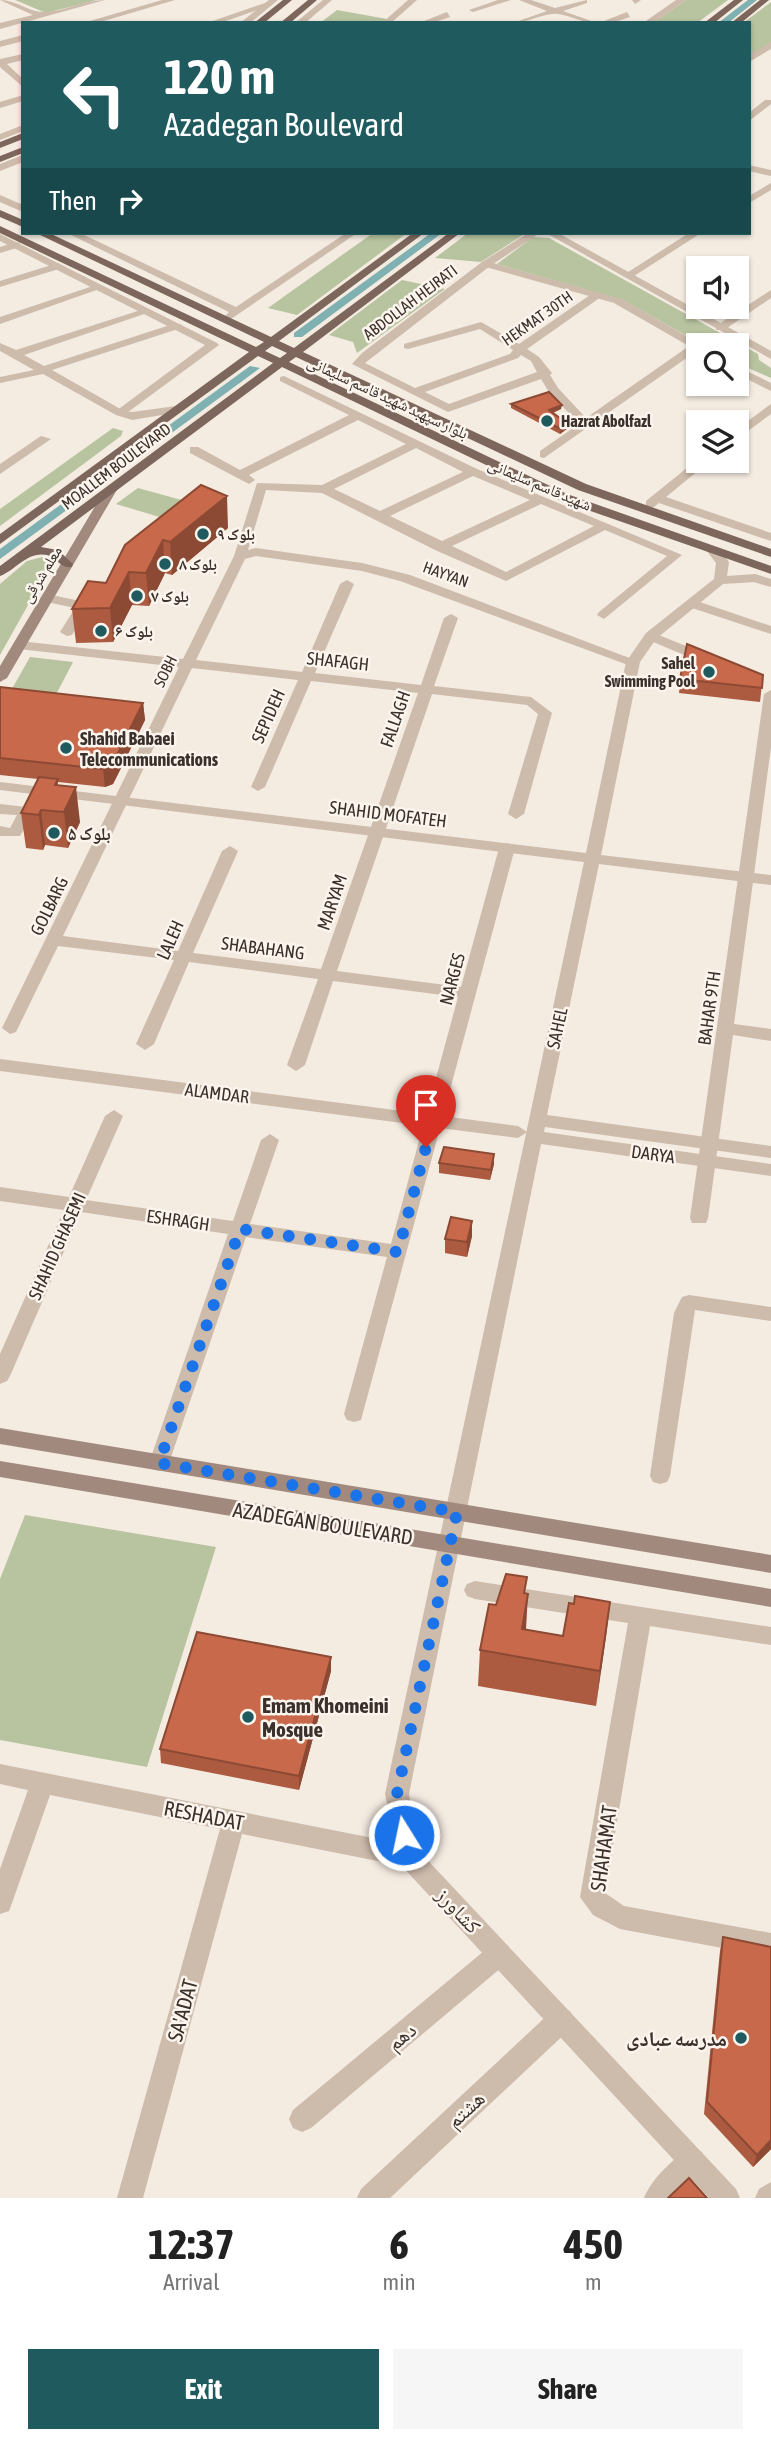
<!DOCTYPE html>
<meta charset="utf-8">
<style>
body{margin:0;font-family:"Asap Condensed","Noto Naskh Arabic",sans-serif;background:#f6f6f6;color:#222;height:100vh;display:flex;flex-direction:column;font-size:26px;white-space:nowrap}
*{box-sizing:border-box;margin:0}
p{font-size:23px;color:#767676}
.icon{flex:none;width:38px;height:38px;fill:none;stroke:currentColor;stroke-width:2;stroke-linecap:round;stroke-linejoin:round}
.map{position:relative;height:2198px;overflow:hidden}
.panel{display:flex;flex-direction:column;background:#fff;flex:1}
.panel>*{flex:none}
.banner{position:absolute;left:21px;top:21px;width:730px;height:214px;border-radius:0px;box-shadow:0 2px 5px #0004;background:#1f5a5e;color:#fff;overflow:hidden}
.tools{position:absolute;left:686px;top:256px;display:grid;gap:14px}
.tools a{display:grid;place-items:center;width:63px;height:63px;border-radius:0px;background:#fff;box-shadow:0 2px 5px #0004;font-size:35px}
.pin{position:absolute;display:grid;place-items:center;width:60px;height:60px;color:#fff;margin:-72px -30px;border-radius:50% 50% 50% 0;rotate:-45deg;box-shadow:0 0 7px #0007}
.pin .icon{rotate:45deg}
.me{position:absolute;width:77px;margin:-38px;rotate:350deg;stroke-linejoin:round;filter:drop-shadow(0 0 5px #0008)}
.turn{display:flex;align-items:center;gap:24px;height:147px;padding:0 28px;font-size:32px}
.turn .icon{width:91px;height:91px;stroke-width:2.5}
.turn b{display:block;font-size:49px;line-height:60px}
.then{display:flex;align-items:center;height:66px;padding:0 28px;background:#0003;gap:14px;font-size:26px}
.eta{display:flex;justify-content:space-evenly;align-items:center;height:119px;text-align:center}
.eta b{font-size:42px;font-weight:700;line-height:49px}
.cta{display:flex;gap:14px;margin-top:auto;padding:14px 28px}
.cta a{flex:1;height:80px;border-radius:0px;background:#1f5a5e;color:#fff;font-size:28px;font-weight:700;line-height:80px;text-align:center}
.cta a+a{background:#f6f6f6;color:#222}
.map>svg:first-child{display:block}
.green{fill:#b8c4a0}
.lines{fill:none;stroke-linecap:round;stroke-linejoin:round}
.canal{fill:#7fb0b2;fill-rule:evenodd}
.minor{fill:#cdbbac;fill-rule:evenodd}
.tertiary{fill:#cdbbac;fill-rule:evenodd}
.secondary{fill:#a18a7d;fill-rule:evenodd}
.primary{fill:#7d675c;fill-rule:evenodd}
.wall{fill:#ac5a40}
.shaded-wall{fill:#8c4a34}
.building{fill:#c8694b;stroke:#8c4a34;stroke-width:2}
.route{stroke:#1a73e8;stroke-width:12;stroke-dasharray:0 21.6}
.poi-dot{fill:#1f5a5e;stroke:#fbf5ee;stroke-width:2.5}
.labels{text-anchor:middle;dominant-baseline:central;stroke-width:5;stroke-linejoin:round;paint-order:stroke}
.far-street-label{font-size:16px;fill:#3b302b;stroke:#fbf5ee}
.far-poi-label{font-size:16px;font-weight:bold;fill:#3b302b;stroke:#fbf5ee;text-anchor:start}
.street-label{font-size:18px;fill:#3b302b;stroke:#fbf5ee}
.poi-label{font-size:18px;font-weight:bold;fill:#3b302b;stroke:#fbf5ee;text-anchor:start}
.near-street-label{font-size:21px;fill:#3b302b;stroke:#fbf5ee}
.near-poi-label{font-size:21px;font-weight:bold;fill:#3b302b;stroke:#fbf5ee;text-anchor:start}
</style>
<div class="map">
<svg width="771" height="2198" viewBox="0 0 771 2198">
<rect width="100%" height="100%" fill="#f4ebe1"/>
<!-- green -->
<path class="green" d="M15 0H97L46 13Z
M686 0H728L697 23H653Z
M771 2V43L749 56V23H743Z
M337 10 387 19 382 23H320Z
M373 233H407L297 315 268 308Z
M468 233H526L481 262 435 258Z
M533 237 549 238 758 354 759 360 771 368V378L737 363V345H703L623 300 497 264Z
M402 280 445 289 357 353 353 342 329 335Z
M113 428 123 431 121 436 0 526V509Z
M138 488 185 501 163 518 116 504Z
M46 556 51 564 0 655V584L27 561Z
M30 657 73 662 49 708 4 703Z
M25 1515 216 1547 147 1767 0 1740V1579Z"/>
<g class="lines">
<!-- canal -->
<path class="canal" d="M748 0H757L728 23H718Z
M431 233H442L302 337H294V333Z
M250 366 260 368 0 559V549Z"/>
<!-- minor -->
<path class="minor" d="M0 0C16 0 29 12 43 12 64 12 84 0 105 0L0 29V23L33 15Z
M162 0H175L97 23H83Z
M408 0H417L391 23H382Z
M498 0H511L473 12 469 10Z
M519 0H531L555 8 587 0V3L563 11 597 23C582 23 572 16 558 14 545 12 528 23 513 23L547 11Z
M632 0H641L635 4Z
M676 0H686L653 23H643Z
M265 3 272 5 220 23H207Z
M447 12 450 17 432 23H419Z
M627 12 630 17 612 23H599Z
M23 35V41L0 47V41Z
M771 42V49L749 62V55Z
M23 54V60L7 64 23 79V87L0 67V59Z
M23 95V101L0 108V102Z
M765 100H771V104L749 121V113Z
M749 165 771 170V176L749 171Z
M771 183V190L749 203V196Z
M528 233H540L490 266 365 363 415 388 510 354 513 350 480 329 408 349 404 348V344L481 322 519 344 593 293H601V297L527 349 539 357 552 373 550 375 558 388 586 418 692 344H700L698 350 544 458 540 457V451L579 424 549 392 541 379 448 412 352 364 362 353 482 262ZM521 355 531 361 537 372 449 404 425 392 518 358Z
M689 233H701L631 278 622 276Z
M16 242 20 243V247L0 253V247Z
M58 263 63 266 62 268 0 287V281Z
M96 285 105 287 0 324V317Z
M771 290V298L724 330H716V326Z
M144 309 153 311 24 355 44 366 173 324H181V328L52 370 124 411 132 412 176 406 182 410 180 412 132 420 116 415 43 374 0 383V377L34 370 0 351V343L16 350Z
M284 376 477 469 682 555 604 619 597 615 599 612 667 556 605 530 506 581 435 550 322 493 266 490 248 550 256 548 362 563 410 575 640 662 633 666 628 665 400 581 362 571 256 556 245 559 196 660 302 672 340 584 347 580 354 584 315 673 421 685 444 618 451 614 458 618 434 686 531 697 552 713 524 814 516 819 508 814 538 714 527 705 432 694 337 971 461 987 499 848 507 843 512 845 515 848 443 1116 518 1126 527 1132 518 1138 440 1128 361 1420 354 1422 347 1420 344 1414 387 1257 246 1237 169 1463 166 1469 159 1471 152 1469 149 1463 228 1234 81 1212 10 1376 7 1381 0 1384V1354L64 1210 0 1201V1187L69 1197 105 1116 114 1110 123 1116 86 1200 233 1221 261 1140 270 1134 279 1140 250 1224 391 1244 458 997 333 981 305 1065 296 1071 287 1065 318 979 189 962 154 1044 145 1050 136 1044 174 960 58 946 16 1032 10 1034 2 1028 179 667 19 649 12 645 19 641 183 659 234 556 257 483 322 485 406 444 358 420 249 475 255 480 249 484 190 453V447H198L240 470 349 415 280 381V377ZM416 448 463 472 380 511 334 489ZM473 476 530 500 442 541 390 516ZM541 504 594 526 506 572 452 546ZM192 668 298 680 251 787 258 791 265 787 311 681 418 693 321 969 193 953 238 851 230 846 222 851 178 951 63 936Z
M771 404V414L737 439V429Z
M41 436 51 439 0 474V464Z
M698 459 711 460 666 497 771 533V541L659 503 654 507H646V501Z
M755 574 771 579V587L750 581 748 578Z
M47 594 80 601 86 597 93 601 72 635 67 636 60 632 75 608 42 601 40 598Z
M691 599 771 626V634L686 606 684 603Z
M651 632 711 656 713 659 706 663 701 662 646 639 644 636Z
M771 690V747L734 1024 771 1029V1041L733 1035 708 1218 706 1223H692L690 1218 764 694Z
M0 804 26 807 34 812 20 836H0V826L10 828 17 815 0 814Z
M689 1295 771 1307V1321L695 1310 670 1476 667 1482 660 1484 653 1482 650 1476 674 1313 682 1297Z
M475 1581 771 1627V1645L650 1626 605 1893 624 1906 771 1933V1957L620 1929 593 1915 580 1897 628 1623 475 1599 467 1596 464 1590 467 1584Z
M0 1764 408 1845 416 1848 420 1856 416 1864 408 1867 242 1834 143 2198H117L220 1829 50 1795 12 1903 9 1911 0 1914V1869L28 1790 0 1784Z
M499 1942 508 1946 511 1954 508 1962 311 2128 302 2132 293 2128 289 2119 293 2110 490 1946Z
M561 2008 570 2011 574 2020 570 2029 390 2198H357L361 2189 552 2011Z
M693 2148 702 2152 706 2161 702 2170 676 2198H644C651 2180 675 2155 693 2148Z"/>
<!-- tertiary -->
<path class="tertiary" d="M269 0H278L250 23H240Z
M323 0H332L305 23H295Z
M23 125V131L0 140V134Z
M23 155V162L0 171V164Z
M0 195 23 205V212L0 202Z
M67 233H80L236 307 346 233H357L228 321 223 318 229 312Z
M546 233H558L771 351V359Z
M0 234 217 343 219 345 124 415H116V411L205 345 0 241Z
M486 261 622 299 702 345H698V350L694 349 614 303 482 266V262Z
M737 366 771 383V391L737 374Z
M712 546 717 547 729 562 727 576 755 574 762 578 755 582 723 584 656 639 640 662 601 855 771 875V885L599 864 547 1115 771 1146V1158L545 1127 544 1132 771 1164V1176L541 1144 409 1794 419 1851 736 2189 740 2198H709L400 1864 385 1794 584 862 0 790V782L586 853 626 662 646 633 714 579 716 563 706 550Z
M0 1059 433 1115 442 1121 433 1127 0 1071Z
M771 2182V2198H755L759 2189Z"/>
<!-- secondary -->
<path class="secondary" d="M112 484 118 488 7 678 0 682V666L106 488Z
M0 1428 771 1555V1573L0 1444Z
M0 1461 771 1589V1607L0 1477Z"/>
<!-- primary -->
<path class="primary" d="M283 0H292L264 23H254Z
M308 0H317L290 23H280Z
M734 0H743L714 23H704Z
M760 0H769L741 23H731Z
M23 133V139L0 148V142Z
M23 147V153L0 162V156Z
M0 210 23 220V227L0 217Z
M0 226 256 347 264 342 36 233H49L271 337 413 233H424L279 341 294 348 449 233H460L303 352 586 484 771 549V557L578 490 296 357 289 362 567 494 771 566V574L559 500 282 367 41 547 58 550 73 564 72 567C60 569 58 558 47 555 27 551 16 570 0 576V566L273 363 258 356 0 544V534L249 352 0 233ZM272 346 287 353 280 358 265 351Z"/>
</g>
<!-- wall -->
<path class="wall" d="M511 404 561 409 553 413 568 424V428L560 434 511 408Z
M228 528 172 575 165 573 149 606 132 605 113 642 76 643 72 609 106 583 125 545Z
M763 675 760 702 679 693 680 679Z
M0 687 143 703 145 720 113 784 105 787 58 782V785L80 822 68 848 45 845 43 850 26 848 21 813 38 779 0 775Z
M439 1163 494 1164 490 1180 439 1173Z
M472 1236 467 1257 445 1253V1239Z
M525 1593V1630L563 1636 574 1604 610 1602 596 1706 478 1686 480 1650 496 1605Z
M331 1657V1671L299 1790 161 1763 160 1749Z
M723 1937 771 1947V2149L753 2167 704 2114 720 1951Z"/>
<!-- shaded-wall -->
<path class="shaded-wall" d="M562 405 561 409 549 414V410Z
M568 424V428L560 434 561 429Z
M227 496 228 528 172 575 170 542Z
M163 540 165 573 149 606 146 573Z
M129 572 132 605 113 642 110 608Z
M143 703 145 720 113 784 105 787 103 769Z
M76 787 80 822 68 848 64 812Z
M41 810 45 845 43 850 39 815Z
M494 1154V1164L490 1180 491 1170Z
M472 1221V1236L467 1257V1242Z
M528 1594 526 1629H522Z
M610 1602 606 1637 596 1706 600 1671Z
M331 1657V1671L299 1790V1776Z
M771 2140V2149L753 2167 757 2155Z"/>
<!-- building -->
<path class="building" d="M549 392 562 405 549 410 568 424 561 429 511 404Z
M201 485 227 496 170 542 163 540 146 573 129 572 110 608 72 609 88 581 106 583 125 545Z
M687 644 763 675 762 688 680 679Z
M0 687 143 703 111 767 103 769 0 758Z
M39 777 58 779 55 785 76 787 64 812 41 810 39 815 21 813Z
M444 1147 494 1154 491 1170 439 1163Z
M451 1217 472 1221 467 1242 445 1239Z
M506 1574 527 1577 524 1593 528 1594 522 1629 563 1636 569 1603 574 1604 575 1596 610 1602 600 1671 480 1650 489 1604 496 1605Z
M197 1632 331 1657 299 1776 160 1749Z
M723 1937 771 1947V2140L757 2155 707 2102Z
M689 2178 707 2198H668Z"/>
<g class="lines">
<!-- route -->
<path class="route" d="M404 1835 397 1794 457 1512 159 1463 240 1229 398 1252 426 1147"/>
</g>
<!-- markers -->
<g class="poi-dot">
<circle cx="547" cy="421" r="7"/>
<circle cx="203" cy="534" r="7"/>
<circle cx="165" cy="564" r="7"/>
<circle cx="137" cy="596" r="7"/>
<circle cx="101" cy="631" r="7"/>
<circle cx="709" cy="672" r="7"/>
<circle cx="66" cy="748" r="7"/>
<circle cx="54" cy="833" r="7"/>
<circle cx="248" cy="1717" r="7"/>
<circle cx="741" cy="2038" r="7"/>
</g>
<g class="labels">
<!-- far-street labels -->
<g class="far-street-label">
<text transform="translate(410 302) rotate(-37)">ABDOLLAH HEJRATI</text>
<text transform="translate(537 318) rotate(-35)">HEKMAT 30TH</text>
<text transform="translate(388 397) rotate(25)">بلوار سپهبد شهید قاسم سلیمانی</text>
<text transform="translate(116 466) rotate(-37)">MOALLEM BOULEVARD</text>
<text transform="translate(540 484) rotate(23)">شهید قاسم سلیمانی</text>
<text transform="translate(41 574) rotate(-59)">معلم شرقی</text>
<text transform="translate(446 574) rotate(20)">HAYYAN</text>
<text transform="translate(165 671) rotate(-64)">SOBH</text>
</g>
<!-- far-poi labels -->
<g class="far-poi-label">
<text x="561" y="421">Hazrat Abolfazl</text>
<text x="217" y="534">بلوک ۹</text>
<text x="179" y="564">بلوک ۸</text>
<text x="151" y="596">بلوک ۷</text>
<text x="115" y="631">بلوک ۶</text>
<text x="695" y="663" text-anchor="end">Sahel<tspan x="695" dy="18">Swimming Pool</tspan></text>
</g>
<!-- street labels -->
<g class="street-label">
<text transform="translate(338 661) rotate(6)">SHAFAGH</text>
<text transform="translate(268 716) rotate(-66)">SEPIDEH</text>
<text transform="translate(395 719) rotate(-71)">FALLAGH</text>
<text transform="translate(388 814) rotate(7)">SHAHID MOFATEH</text>
<text transform="translate(332 902) rotate(-71)">MARYAM</text>
<text transform="translate(49 906) rotate(-64)">GOLBARG</text>
<text transform="translate(170 940) rotate(-66)">LALEH</text>
<text transform="translate(263 948) rotate(7)">SHABAHANG</text>
<text transform="translate(452 979) rotate(-75)">NARGES</text>
<text transform="translate(709 1008) rotate(-82)">BAHAR 9TH</text>
<text transform="translate(557 1028) rotate(-78)">SAHEL</text>
<text transform="translate(217 1093) rotate(7)">ALAMDAR</text>
<text transform="translate(653 1154) rotate(8)">DARYA</text>
<text transform="translate(178 1220) rotate(8)">ESHRAGH</text>
<text transform="translate(57 1246) rotate(-66)">SHAHID GHASEMI</text>
</g>
<!-- poi labels -->
<g class="poi-label">
<text x="80" y="738">Shahid Babaei<tspan x="80" dy="21">Telecommunications</tspan></text>
<text x="68" y="833">بلوک ۵</text>
</g>
<!-- near-street labels -->
<g class="near-street-label">
<text transform="translate(323 1523) rotate(9)">AZADEGAN BOULEVARD</text>
<text transform="translate(204 1815) rotate(11)">RESHADAT</text>
<text transform="translate(603 1848) rotate(-82)">SHAHAMAT</text>
<text transform="translate(459 1910) rotate(47)">کشاورز</text>
<text transform="translate(182 2010) rotate(-75)">SA'ADAT</text>
<text transform="translate(401 2036) rotate(-40)">دهم</text>
<text transform="translate(465 2109) rotate(-43)">هشتم</text>
</g>
<!-- near-poi labels -->
<g class="near-poi-label">
<text x="262" y="1705">Emam Khomeini<tspan x="262" dy="24">Mosque</tspan></text>
<text x="727" y="2038" text-anchor="end">مدرسه عبادی</text>
</g>
</g>
</svg>
<div class="tools">
<a><svg class="icon" aria-label="sound" viewBox="0 0 24 24"><path d="M4 9h4l5-4v14l-5-4H4zM17 9q2 3 0 6"/></svg></a>
<a><svg class="icon" aria-label="search" viewBox="0 0 24 24"><circle cx="10" cy="10" r="6"/><path d="M15 15l6 6"/></svg></a>
<a><svg class="icon" aria-label="layers" viewBox="0 0 24 24"><path d="M12 4l9 5-9 5-9-5zM3 14l9 5 9-5"/></svg></a>
</div>
<div class="pin" style="left:426px;top:1147px;background:#d93025"><svg class="icon" aria-label="arrive" viewBox="0 0 24 24"><path d="M6 21V4h12l-3 4 3 4H6"/></svg></div>
<svg class="me" style="left:404px;top:1835px" viewBox="-20 -20 40 40"><circle r="17" fill="#1a73e8" stroke="#fff" stroke-width="3"/><path d="M0-11L8 9 0 5-8 9z" fill="#fff"/></svg>
<div class="banner">
<div class="turn"><svg class="icon" aria-label="left" viewBox="0 0 24 24"><path d="M17 20v-9H6M10 6l-5 5 5 5"/></svg><div><b>120 m</b>Azadegan Boulevard</div></div>
<div class="then">Then<svg class="icon" aria-label="right" viewBox="0 0 24 24"><path d="M7 20v-9h11M14 6l5 5-5 5"/></svg></div>
</div>
</div>
<section class="panel">
<div class="eta">
<div><b>12:37</b><p>Arrival</p></div>
<div><b>6</b><p>min</p></div>
<div><b>450</b><p>m</p></div>
</div>
<div class="cta"><a>Exit</a><a>Share</a></div>
</section>
